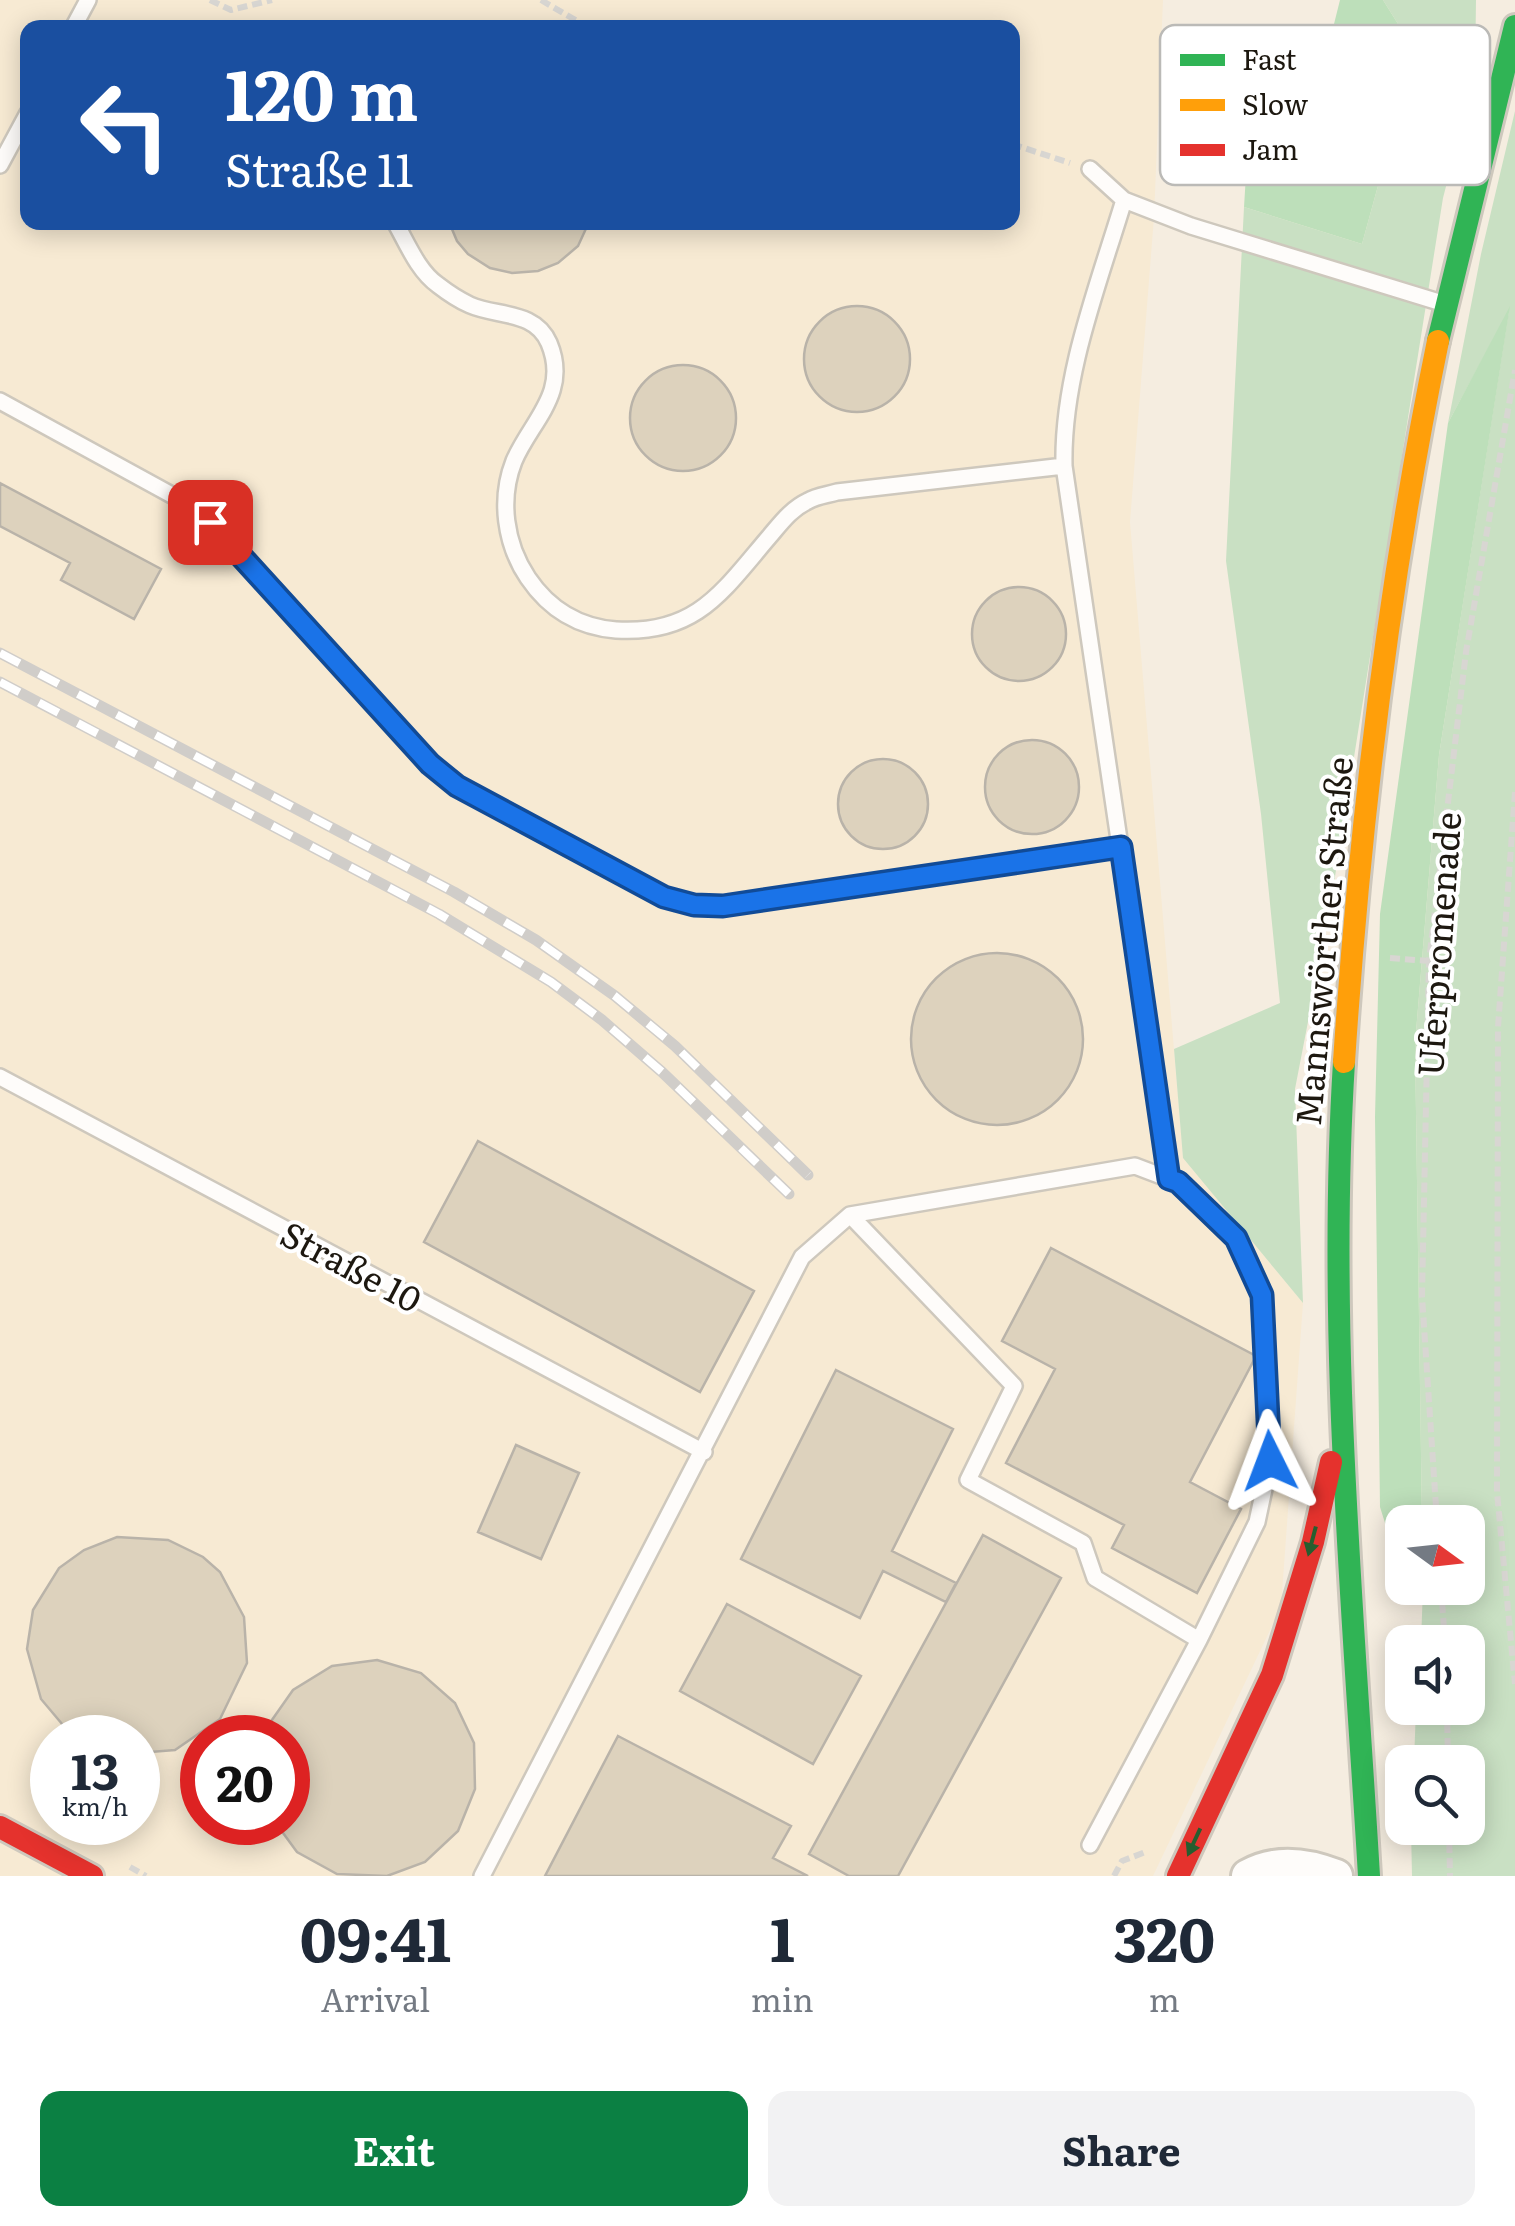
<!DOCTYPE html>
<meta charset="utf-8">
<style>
body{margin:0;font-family:Literata,serif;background:#f2f2f3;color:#1f2937;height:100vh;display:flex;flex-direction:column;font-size:38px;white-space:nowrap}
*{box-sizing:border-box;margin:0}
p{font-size:32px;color:#747a83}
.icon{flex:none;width:55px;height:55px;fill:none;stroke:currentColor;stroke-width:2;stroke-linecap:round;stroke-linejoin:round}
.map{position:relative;height:1876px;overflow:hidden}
.drawer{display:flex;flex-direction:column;background:#fff;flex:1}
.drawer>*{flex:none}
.guide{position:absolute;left:20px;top:20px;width:1000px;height:210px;border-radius:20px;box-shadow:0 5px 25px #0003;background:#1a4fa0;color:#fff;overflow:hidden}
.needle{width:65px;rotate:105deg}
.tools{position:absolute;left:1385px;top:1505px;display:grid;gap:20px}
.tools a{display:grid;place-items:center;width:100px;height:100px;border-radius:20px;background:#fff;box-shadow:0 5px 25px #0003;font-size:50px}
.speed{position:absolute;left:30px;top:1715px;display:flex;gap:20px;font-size:50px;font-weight:700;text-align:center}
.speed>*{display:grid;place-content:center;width:130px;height:130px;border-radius:50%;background:#fff;box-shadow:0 5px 25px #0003;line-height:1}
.speed small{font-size:25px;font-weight:400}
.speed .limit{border:15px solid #d22;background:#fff;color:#111}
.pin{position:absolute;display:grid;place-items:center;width:85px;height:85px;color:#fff;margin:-42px;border-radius:20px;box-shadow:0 5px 15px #0006}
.me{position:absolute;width:110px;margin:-55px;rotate:357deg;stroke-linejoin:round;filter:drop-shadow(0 0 8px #0008)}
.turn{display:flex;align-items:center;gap:35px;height:210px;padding:0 40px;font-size:45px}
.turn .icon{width:130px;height:130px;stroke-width:2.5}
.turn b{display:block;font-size:70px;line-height:85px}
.eta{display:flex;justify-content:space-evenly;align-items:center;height:170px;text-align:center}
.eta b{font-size:60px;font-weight:700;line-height:70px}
.cta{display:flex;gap:20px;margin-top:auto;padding:20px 40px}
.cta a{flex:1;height:115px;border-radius:20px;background:#0b8043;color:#fff;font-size:40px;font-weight:700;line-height:115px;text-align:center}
.cta a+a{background:#f2f2f3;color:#1f2937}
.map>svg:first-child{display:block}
.built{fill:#f7ead3;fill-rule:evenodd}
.green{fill:#c9e0c3}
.forest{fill:#bddfba}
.building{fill:#ddd2bd;stroke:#b9b3a9;stroke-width:2.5}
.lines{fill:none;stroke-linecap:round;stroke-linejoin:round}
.lane-casing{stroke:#cec8bd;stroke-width:20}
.street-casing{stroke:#cec8bd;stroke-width:38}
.fast-casing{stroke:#cec8bd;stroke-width:28}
.slow-casing{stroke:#cec8bd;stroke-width:28}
.jam-casing{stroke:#cec8bd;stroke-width:28}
.path{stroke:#d8d6d2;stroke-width:6;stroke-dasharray:10 5;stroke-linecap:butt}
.lane{stroke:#fefcfa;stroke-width:15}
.street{stroke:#fefcfa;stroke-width:32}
.fast{stroke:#30b455;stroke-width:22}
.slow{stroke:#ff9f0a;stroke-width:22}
.jam{stroke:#e5322d;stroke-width:22}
.rail-casing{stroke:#d0cdc9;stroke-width:11}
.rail{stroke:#fff;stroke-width:8;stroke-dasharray:22;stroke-linecap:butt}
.oneway{fill:#265e2f}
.route-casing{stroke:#114b97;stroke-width:25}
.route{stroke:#1a73e8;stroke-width:18}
.labels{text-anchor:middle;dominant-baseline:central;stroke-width:8;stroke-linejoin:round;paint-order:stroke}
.street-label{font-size:35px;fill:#1d1810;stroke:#fff}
.key{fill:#fff;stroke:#bbbab7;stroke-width:2.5}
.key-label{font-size:28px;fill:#1d1810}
</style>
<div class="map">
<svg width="1515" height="1876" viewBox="0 0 1515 1876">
<rect width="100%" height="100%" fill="#f5ede0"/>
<!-- built -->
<path class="built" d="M0 0H1163L1154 217 1130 522 1183 1158 1303 1303 1281 1607 1153 1876H0ZM28 28H1012V222H28ZM52 1738H138V1822H52ZM202 1738H288V1822H202Z"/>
<!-- green -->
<path class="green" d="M1383 0H1476L1475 74 1443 198 1330 908 1295 1089 1303 1303 1183 1158 1174 1049 1280 1003 1261 814 1226 561 1244 207 1362 244 1415 51Z
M1515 111V1876H1412L1411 1828H1468V1762H1414L1416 1708H1468V1642H1421L1423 1588H1468V1522H1422L1415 1044 1439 755 1509 310 1448 423 1481 254Z"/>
<!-- forest -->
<path class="forest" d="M1340 0H1383L1415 51 1362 244 1244 207 1251 94 1321 76Z
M1510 306 1439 755 1415 1044 1422 1522H1402V1577L1380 1507 1375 1117 1380 914 1448 423Z"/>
<!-- building -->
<path class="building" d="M449 222H589L578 246 558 263 538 271 512 273 490 268 468 254 457 241Z
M804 359a53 53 0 1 1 106 0a53 53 0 1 1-106 0Z
M630 418a53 53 0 1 1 106 0a53 53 0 1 1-106 0Z
M0 483 161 569 134 619 61 580 70 563 0 526Z
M972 634a47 47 0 1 1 94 0a47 47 0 1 1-94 0Z
M985 787a47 47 0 1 1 94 0a47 47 0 1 1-94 0Z
M838 804a45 45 0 1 1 90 0a45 45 0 1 1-90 0Z
M911 1039a86 86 0 1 1 172 0a86 86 0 1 1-172 0Z
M478 1141 754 1291 700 1392 424 1242Z
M1051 1248 1256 1356 1190 1482 1241 1509 1197 1593 1112 1548 1124 1525 1006 1463 1055 1369 1002 1341Z
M836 1370 953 1429 892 1551 956 1583 946 1602 883 1571 860 1618 741 1559Z
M516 1445 579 1473 541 1559 478 1532Z
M983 1535 1061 1578 898 1876H849L809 1854Z
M117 1537 168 1540 203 1557 220 1572 244 1617 247 1663 220 1719 175 1750 138 1753V1738H81L68 1731 41 1699 27 1649 33 1610 59 1568 84 1550Z
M727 1604 861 1676 813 1764 680 1691Z
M377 1660 421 1673 455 1703 474 1743 475 1789 458 1831 425 1862 387 1876 337 1874 297 1852 275 1822H288V1738H265L267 1727 293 1690 332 1666Z
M618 1736 791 1826 773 1858 808 1876H545Z"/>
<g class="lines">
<!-- lane casing -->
<g class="lane-casing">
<path id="lane" d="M73 28 88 0
M0 165 28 113
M1090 169 1124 200C1098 286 1062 376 1064 466L1169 1179
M1124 200 1191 226 1442 303
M395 222C407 243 418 271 438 285 447 292 459 300 470 305 497 317 535 310 549 343 570 393 531 421 514 461 499 499 505 544 528 578 549 609 578 627 616 630 696 635 722 592 769 537 781 523 791 509 808 501 816 496 827 495 837 492L1064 466
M0 401 179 499 209 522 430 764 457 786 664 897 694 905 723 906 1121 847
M0 1077 704 1452
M850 1215 1014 1386 968 1480 1083 1543 1095 1578 1199 1640
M482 1876 802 1257 850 1215 1135 1166 1177 1182 1236 1238 1262 1295 1270 1461 1257 1522 1199 1640 1090 1845"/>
</g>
<!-- street casing -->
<g class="street-casing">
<path id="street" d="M1248 1876C1276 1860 1308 1865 1336 1876"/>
</g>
<!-- fast casing -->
<g class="fast-casing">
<path id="fast" d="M1438 341 1515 26
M1344 1062C1327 1333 1353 1606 1369 1876"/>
</g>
<!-- slow casing -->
<g class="slow-casing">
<path id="slow" d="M1344 1062C1360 819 1389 579 1438 341"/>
</g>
<!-- jam casing -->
<g class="jam-casing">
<path id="jam" d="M0 1827 92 1876
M1178 1876 1272 1675 1313 1542 1331 1462"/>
</g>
<!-- path -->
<path class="path" d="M210 0 231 10 272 0
M541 0 589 28
M1012 144 1070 163
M1515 792 1498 1027 1497 1492 1515 1684
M1390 958 1429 961
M1437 1522 1422 1296 1429 961 1466 652 1515 370
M1441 1588 1445 1642
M1447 1708 1448 1762
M1449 1828 1450 1876
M130 1867 146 1876
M1114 1876 1122 1861 1148 1851"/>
<!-- lane -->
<use href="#lane" class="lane"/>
<!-- street -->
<use href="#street" class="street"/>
<!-- fast -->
<use href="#fast" class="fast"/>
<!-- slow -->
<use href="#slow" class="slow"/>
<!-- jam -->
<use href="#jam" class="jam"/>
<!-- rail casing -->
<g class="rail-casing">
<path id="rail" d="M0 653 454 892 536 940 615 996 675 1046 808 1175
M0 682 439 914 551 982 602 1020 662 1072 789 1194"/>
</g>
<!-- rail -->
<use href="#rail" class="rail"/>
</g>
<!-- one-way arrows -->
<defs><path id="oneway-solid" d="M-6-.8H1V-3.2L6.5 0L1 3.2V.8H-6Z" transform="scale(2.5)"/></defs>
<g class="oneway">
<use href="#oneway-solid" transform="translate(1312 1541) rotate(105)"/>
<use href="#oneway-solid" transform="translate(1194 1842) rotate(115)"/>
</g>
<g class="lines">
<!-- route casing -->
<g class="route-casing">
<path id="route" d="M210 522 430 764 457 786 664 897 694 905 723 906 1121 847 1169 1179 1178 1182 1236 1238 1262 1295 1270 1461"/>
</g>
<!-- route -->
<use href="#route" class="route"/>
</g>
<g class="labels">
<!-- street labels -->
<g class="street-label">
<text transform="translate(1322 941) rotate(-85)">Mannswörther Straße</text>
<text transform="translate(1437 944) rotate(-86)">Uferpromenade</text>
<text transform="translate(352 1265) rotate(28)">Straße 10</text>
</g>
</g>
<!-- legend -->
<rect x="1160" y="25" width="330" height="160" rx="15" class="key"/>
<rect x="1180" y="54" width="45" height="12" fill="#30b455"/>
<rect x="1180" y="99" width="45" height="12" fill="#ff9f0a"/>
<rect x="1180" y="144" width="45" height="12" fill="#e5322d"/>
<g class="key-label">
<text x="1242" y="70">Fast</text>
<text x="1242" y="115">Slow</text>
<text x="1242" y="160">Jam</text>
</g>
</svg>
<div class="tools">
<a><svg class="needle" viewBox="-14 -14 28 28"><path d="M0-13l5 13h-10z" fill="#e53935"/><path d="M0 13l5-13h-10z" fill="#747a83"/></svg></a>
<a><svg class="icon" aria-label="sound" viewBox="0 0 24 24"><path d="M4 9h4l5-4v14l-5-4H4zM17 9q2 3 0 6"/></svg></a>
<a><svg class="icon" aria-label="search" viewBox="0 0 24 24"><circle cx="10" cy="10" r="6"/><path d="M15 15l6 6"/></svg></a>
</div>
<div class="speed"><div>13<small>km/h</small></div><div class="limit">20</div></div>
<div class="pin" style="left:210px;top:522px;background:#d93025"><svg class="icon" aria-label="arrive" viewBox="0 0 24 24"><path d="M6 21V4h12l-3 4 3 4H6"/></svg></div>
<svg class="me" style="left:1270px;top:1461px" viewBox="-20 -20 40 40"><path d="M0-17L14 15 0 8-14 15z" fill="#1a73e8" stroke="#fff" stroke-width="4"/></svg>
<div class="guide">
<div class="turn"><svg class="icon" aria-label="left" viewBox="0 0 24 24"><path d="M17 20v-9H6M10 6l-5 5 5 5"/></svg><div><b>120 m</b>Straße 11</div></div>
</div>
</div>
<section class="drawer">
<div class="eta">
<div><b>09:41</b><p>Arrival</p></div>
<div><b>1</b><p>min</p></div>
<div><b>320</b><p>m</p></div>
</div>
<div class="cta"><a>Exit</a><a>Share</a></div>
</section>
